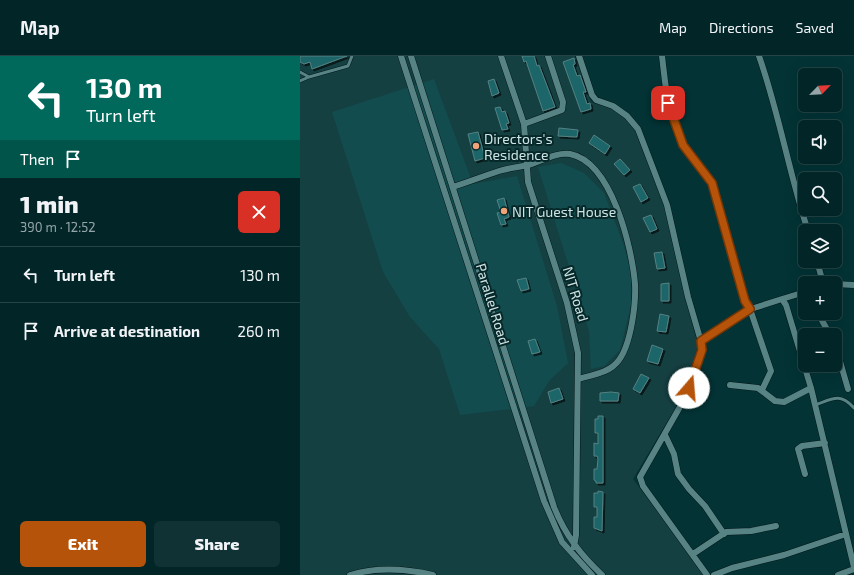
<!DOCTYPE html>
<meta charset="utf-8">
<style>
body{margin:0;font-family:"Exo 2",sans-serif;background:#103234;color:#f1f3f6;height:100vh;display:flex;flex-direction:column;font-size:15px;white-space:nowrap}
*{box-sizing:border-box;margin:0}
p{font-size:13px;color:#96a5a8}
.icon{flex:none;width:22px;height:22px;fill:none;stroke:currentColor;stroke-width:2;stroke-linecap:round;stroke-linejoin:round}
.map{position:relative;flex:1;overflow:hidden}
.panel{display:flex;flex-direction:column;background:#022628;width:300px}
.panel>*{flex:none}
.banner{background:#00695c;color:#fff;overflow:hidden}
.needle{width:26px;rotate:65deg}
.fabs{position:absolute;left:498px;top:12px;display:grid;gap:8px}
.fabs a{display:grid;place-items:center;width:44px;height:44px;border-radius:6px;background:#022628;box-shadow:0 4px 16px #0002,0 0 0 1px #234345;font-size:20px}
.pin{position:absolute;display:grid;place-items:center;width:34px;height:34px;color:#fff;margin:-17px;border-radius:8px;box-shadow:0 2px 6px #0006}
.me{position:absolute;width:44px;margin:-22px;rotate:18deg;stroke-linejoin:round;filter:drop-shadow(0 0 3px #0008)}
.turn{display:flex;align-items:center;gap:14px;height:84px;padding:0 20px;font-size:18px}
.turn .icon{width:52px;height:52px;stroke-width:2.5}
.turn b{display:block;font-size:28px;line-height:34px}
.then{display:flex;align-items:center;height:38px;padding:0 20px;background:#0003;gap:8px;font-size:15px}
.round{display:grid;place-items:center;flex:none;width:42px;height:42px;border-radius:6px;background:#103234}
.overview{display:flex;align-items:center;justify-content:space-between;height:68px;padding:0 20px}
h1{font-size:24px;font-weight:800;line-height:30px}
.primary-button{display:flex;gap:8px;margin-top:auto;padding:8px 20px}
.primary-button a{flex:1;height:46px;border-radius:6px;background:#b45309;color:#fff;font-size:16px;font-weight:800;line-height:46px;text-align:center}
.primary-button a+a{background:#103234;color:#f1f3f6}
ul{padding:0;list-style:none}
li{display:flex;align-items:center;gap:12px;height:56px;padding:0 20px;border-top:1px solid #234345}
li div{flex:1}
li b{display:block;font-size:15px}
li em{font-style:normal}
header{display:flex;align-items:center;gap:24px;box-sizing:border-box;height:56px;padding:0 20px;background:#022628;border-bottom:1px solid #234345}
header strong{font-size:19px}
nav{display:flex;gap:22px;margin-inline-start:auto;font-size:14px}
main{display:flex;flex:1;min-height:0}
.map>svg:first-child{display:block}
.built{fill:#154042}
.green{fill:#124c4e}
.building{fill:#1a6567;stroke:#568183;filter:url(#shadow)}
.lines{fill:none;stroke-linecap:round;stroke-linejoin:round}
.lane-casing{stroke:#031819;stroke-width:4}
.street-casing{stroke:#031819;stroke-width:7}
.lane{stroke:#588385;stroke-width:3}
.street{stroke:#588385;stroke-width:6}
.route-casing{stroke:#753606;stroke-width:10}
.route{stroke:#b45309;stroke-width:7}
.poi-dot{fill:#f0a279;stroke:#062829;stroke-width:1.5}
.labels{text-anchor:middle;dominant-baseline:central;stroke-width:4;stroke-linejoin:round;paint-order:stroke}
.poi-label{font-size:14px;fill:#cde3e4;stroke:#062829;text-anchor:start}
.street-label{font-size:14px;fill:#cde3e4;stroke:#062829}
</style>
<header>
<strong>Map</strong>
<nav><a>Map</a><a>Directions</a><a>Saved</a></nav>
</header>
<main>
<section class="panel">
<div class="banner">
<div class="turn"><svg class="icon" aria-label="left" viewBox="0 0 24 24"><path d="M17 20v-9H6M10 6l-5 5 5 5"/></svg><div><b>130 m</b>Turn left</div></div>
<div class="then">Then<svg class="icon" aria-label="arrive" viewBox="0 0 24 24"><path d="M6 21V4h12l-3 4 3 4H6"/></svg></div>
</div>
<div class="overview"><div><h1>1 min</h1><p>390 m · 12:52</p></div><a class="round" style="background:#d93025;color:#fff"><svg class="icon" aria-label="close" viewBox="0 0 24 24"><path d="M6 6l12 12M18 6L6 18"/></svg></a></div>
<ul>
<li><svg class="icon" aria-label="left" viewBox="0 0 24 24"><path d="M17 20v-9H6M10 6l-5 5 5 5"/></svg><div><b>Turn left</b></div><em>130 m</em></li>
<li><svg class="icon" aria-label="arrive" viewBox="0 0 24 24"><path d="M6 21V4h12l-3 4 3 4H6"/></svg><div><b>Arrive at destination</b></div><em>260 m</em></li>
</ul>
<div class="primary-button"><a>Exit</a><a>Share</a></div>
</section>
<div class="map">
<svg width="554" height="519" viewBox="0 0 554 519">
<defs>
<filter id="shadow"><feDropShadow dx="2" dy="2" stdDeviation="0" flood-color="#0009"/></filter>
</defs>
<rect width="100%" height="100%" fill="#033335"/>
<!-- built -->
<path class="built" d="M0 0H275L291 46 312 52 332 68 338 79 366 153 384 236 398 289 382 341 333 423 376 480 403 519H0Z"/>
<!-- green -->
<path class="green" d="M134 23 173 128 217 120 257 250 268 307 249 325 234 350 160 359 139 293 110 261 83 216 32 56Z
M261 107 284 117 304 137 324 190 331 215V249L320 294 304 310 291 313 289 275 238 111Z"/>
<!-- building -->
<path class="building" d="M0 0H47L12 13 10 6 4 8 0 6Z
M222 0H234L237 10 239 9 255 51 243 55 226 5 224 6Z
M274 2 275 8 273 9 277 20 280 19 286 36H283L287 48 290 47 291 53 281 56 263 6Z
M194 23 199 37 192 40 188 25Z
M200 51 202 56 205 55 209 67 206 68 208 73 202 74 195 52Z
M259 72 278 74 277 81 258 80Z
M178 76 185 102 175 105 168 78Z
M294 79 310 90 305 98 289 87Z
M320 103 330 114 324 119 314 108Z
M340 128 348 142 341 146 333 131Z
M204 142 209 161 204 163 206 168 201 169 197 157 201 156 197 144Z
M351 159 357 173 350 176 343 162Z
M362 196 365 212 357 213 354 197Z
M226 222 229 233 221 235 217 224Z
M369 227V245H361V228Z
M360 258 369 260 366 276 357 275Z
M235 283 240 296 232 298 228 285Z
M352 289 363 293 358 308 347 305Z
M341 318 349 322 340 337 333 333Z
M259 332 263 343 251 347 248 336Z
M311 336 319 337 318 345H300V337Z
M298 360H303V427H296V425L294 424V413H297L298 403 297 400H294V387L298 388V377H295V363H298Z
M298 435 303 436 302 475 294 472V461H297V451H294V437H298Z"/>
<g class="lines">
<!-- lane casing -->
<g class="lane-casing">
<path id="lane" d="M0 16 9 21 48 10 52 0
M0 25 9 21
M515 349C532 343 540 336 554 352"/>
</g>
<!-- street casing -->
<g class="street-casing">
<path id="street" d="M101 0 244 445 262 486 292 519
M111 0 254 451C265 479 281 499 302 519
M201 0 224 68 228 126 267 247 278 297 276 479 274 491
M279 0 292 39 296 44 313 50 327 60 338 73 367 149 388 241 402 289V294L385 342 340 421 343 430 407 519
M362 0C366 33 368 70 389 98 396 108 406 116 412 127L447 250 450 253 454 252 482 243 486 249 511 332 554 511
M459 0C479 57 489 117 508 175
M224 68 262 54 263 46 248 0
M153 131C168 126 184 120 199 115 209 112 219 111 229 109 242 105 256 96 270 98 312 106 332 192 335 228 336 248 331 288 319 304 310 317 292 319 278 323
M517 205 523 227
M535 228 554 229
M482 243 505 236
M518 257 530 279
M401 285 450 253 471 315 462 334
M535 288 548 333
M430 329 458 332 475 345 484 346 511 332
M365 379 374 398 378 418 389 433 405 450 424 478
M505 418 498 393 502 390 525 387
M393 498 426 476 451 475 476 470
M50 519C76 511 107 513 133 519
M414 519 432 512 484 499 546 478
M538 519 554 513"/>
</g>
<!-- lane -->
<use href="#lane" class="lane"/>
<!-- street -->
<use href="#street" class="street"/>
</g>
<g class="lines">
<!-- route casing -->
<g class="route-casing">
<path id="route" d="M368 47 383 89 412 127 445 245 450 253 401 285 402 294 389 332"/>
</g>
<!-- route -->
<use href="#route" class="route"/>
</g>
<!-- markers -->
<g class="poi-dot">
<circle cx="176" cy="90" r="4"/>
<circle cx="204" cy="155" r="4"/>
</g>
<g class="labels">
<!-- poi labels -->
<g class="poi-label">
<text x="184" y="82">Directors's<tspan x="184" dy="16">Residence</tspan></text>
<text x="212" y="155">NIT Guest House</text>
</g>
<!-- street labels -->
<g class="street-label">
<text transform="translate(276 238) rotate(73)">NIT Road</text>
<text transform="translate(193 248) rotate(73)">Parallel Road</text>
</g>
</g>
</svg>
<div class="fabs">
<a><svg class="needle" viewBox="-14 -14 28 28"><path d="M0-13l5 13h-10z" fill="#e53935"/><path d="M0 13l5-13h-10z" fill="#96a5a8"/></svg></a>
<a><svg class="icon" aria-label="sound" viewBox="0 0 24 24"><path d="M4 9h4l5-4v14l-5-4H4zM17 9q2 3 0 6"/></svg></a>
<a><svg class="icon" aria-label="search" viewBox="0 0 24 24"><circle cx="10" cy="10" r="6"/><path d="M15 15l6 6"/></svg></a>
<a><svg class="icon" aria-label="layers" viewBox="0 0 24 24"><path d="M12 4l9 5-9 5-9-5zM3 14l9 5 9-5"/></svg></a>
<a>+</a>
<a>−</a>
</div>
<div class="pin" style="left:368px;top:47px;background:#d93025"><svg class="icon" aria-label="arrive" viewBox="0 0 24 24"><path d="M6 21V4h12l-3 4 3 4H6"/></svg></div>
<svg class="me" style="left:389px;top:332px" viewBox="-20 -20 40 40"><circle r="19" fill="#fff"/><path d="M0-13L10 11 0 6-10 11z" fill="#b45309"/></svg>
</div>
</main>
